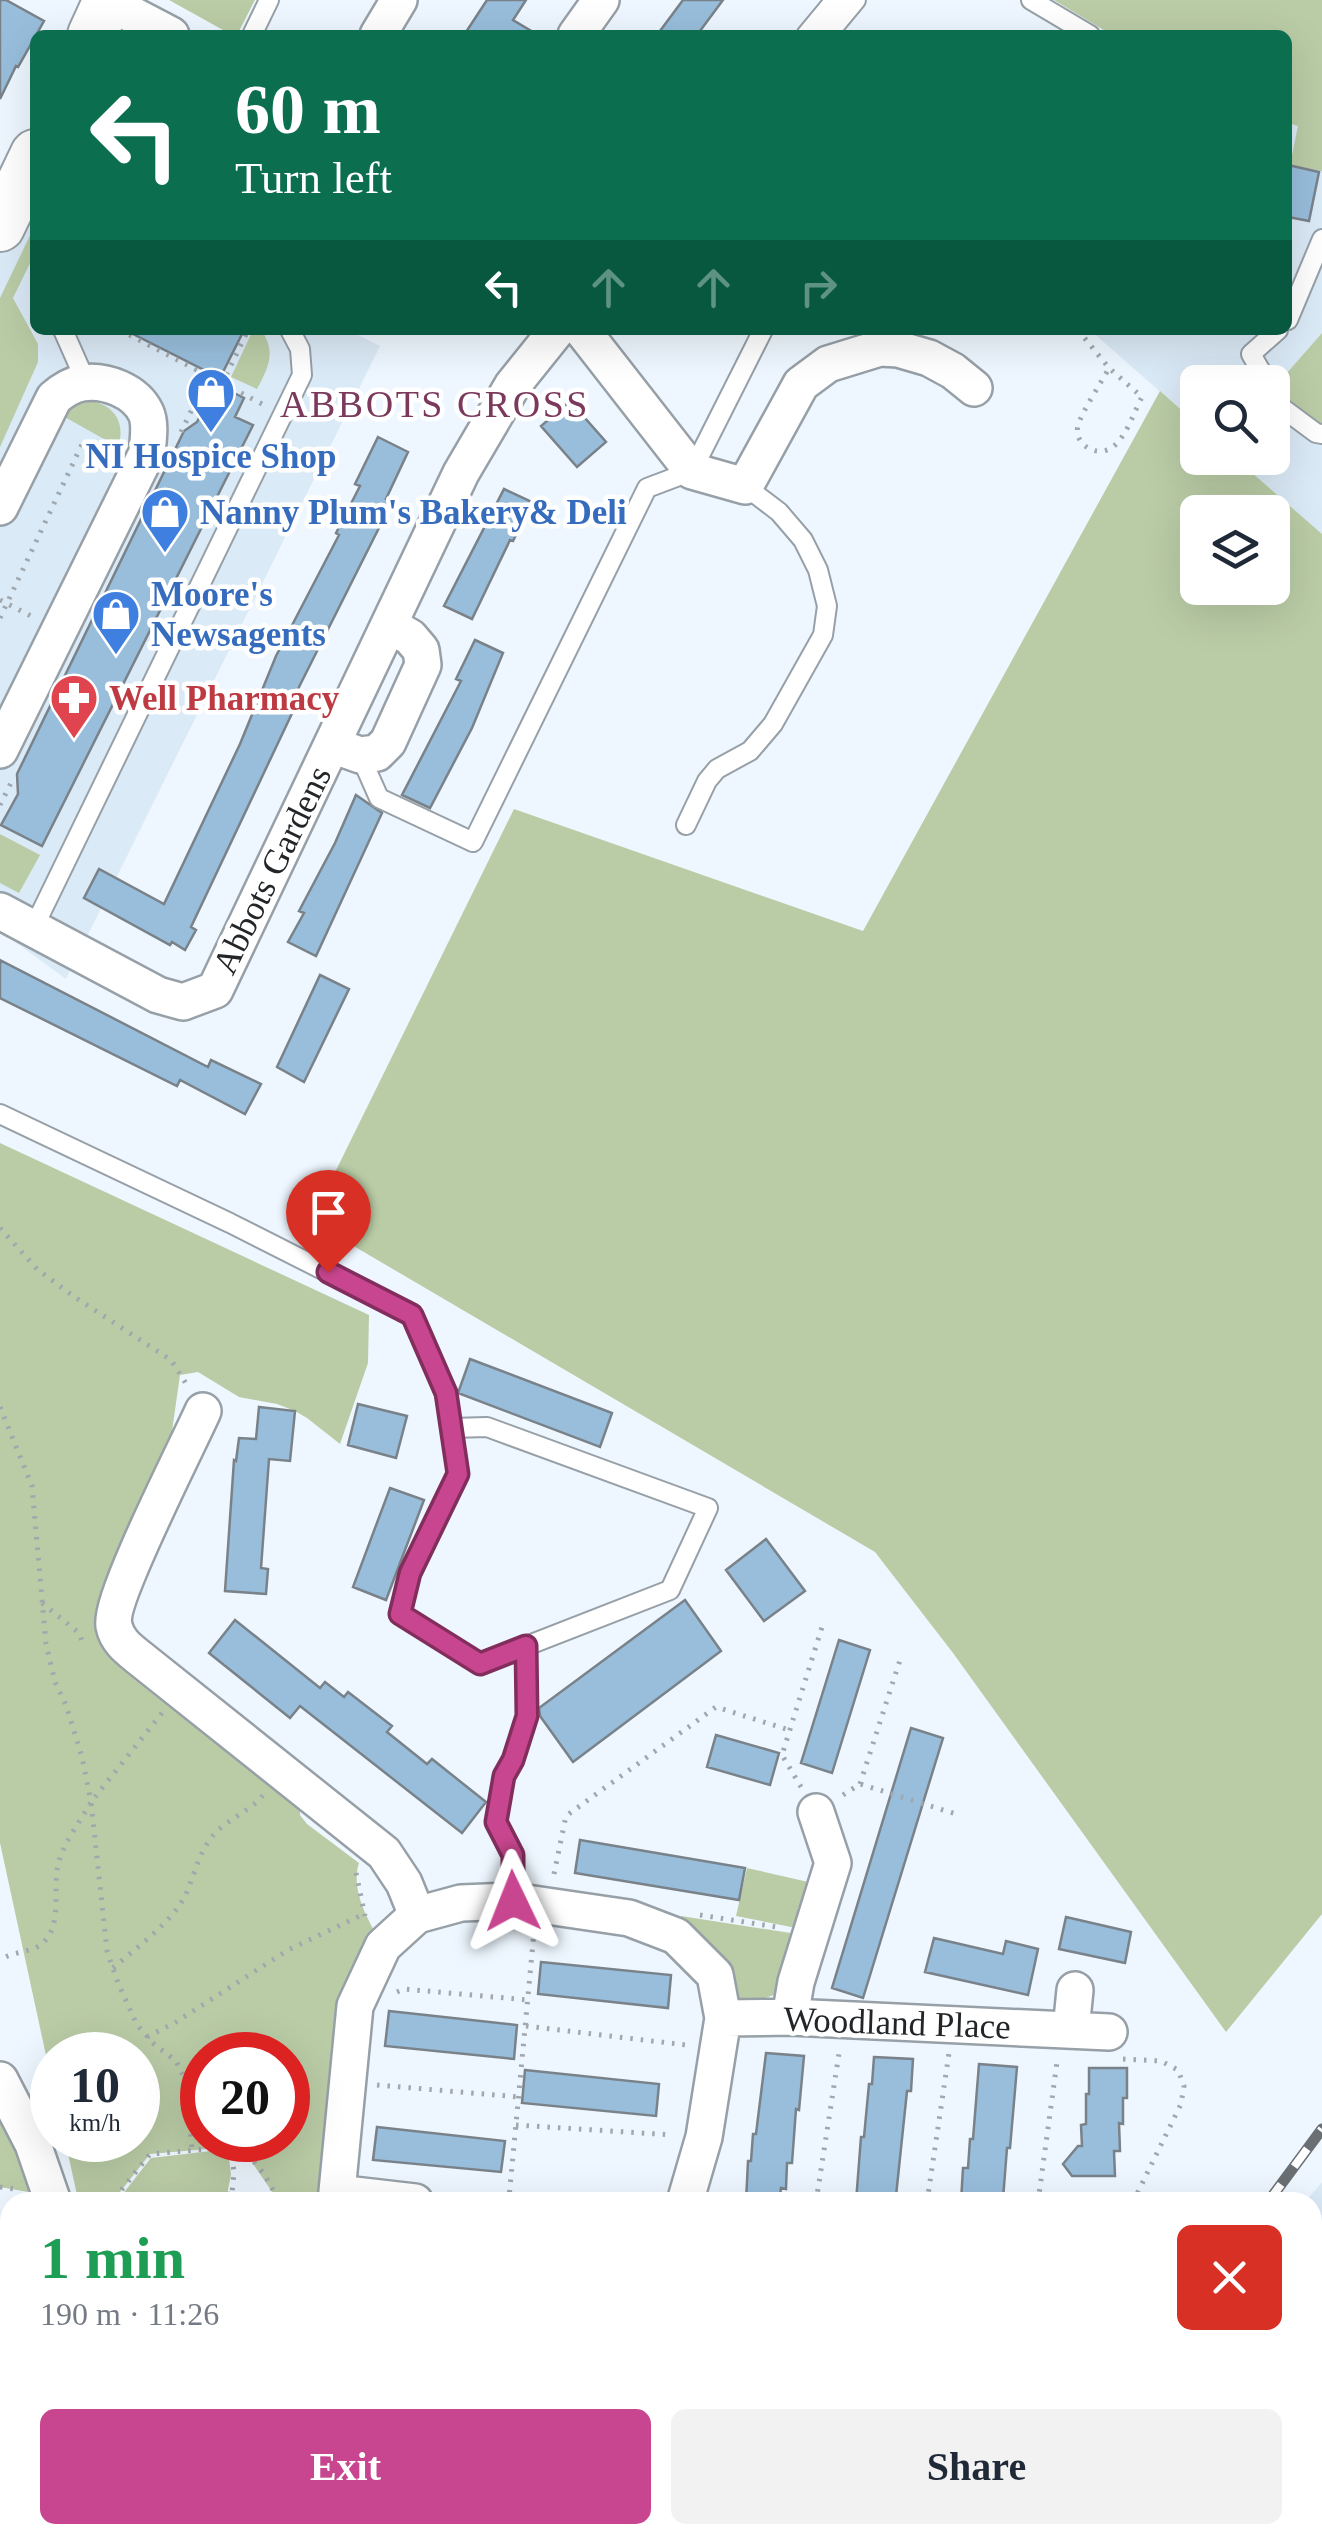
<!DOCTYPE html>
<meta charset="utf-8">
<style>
body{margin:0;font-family:"Times New Roman",serif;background:#f2f2f3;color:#1f2937;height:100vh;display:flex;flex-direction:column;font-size:38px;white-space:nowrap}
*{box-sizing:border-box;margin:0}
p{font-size:32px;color:#747a83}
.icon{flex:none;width:55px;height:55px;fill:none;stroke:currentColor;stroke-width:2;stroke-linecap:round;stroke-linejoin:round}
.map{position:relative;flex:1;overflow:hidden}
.sheet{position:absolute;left:0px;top:2192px;width:1322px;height:352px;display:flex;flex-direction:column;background:#fff;border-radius:30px 30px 0 0;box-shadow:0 10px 40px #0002}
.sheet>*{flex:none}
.top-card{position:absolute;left:30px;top:30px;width:1262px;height:305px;border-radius:15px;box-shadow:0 10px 40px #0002;background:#0b6e4f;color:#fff;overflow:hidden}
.controls{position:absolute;left:1180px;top:365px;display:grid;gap:20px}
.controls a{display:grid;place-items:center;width:110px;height:110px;border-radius:15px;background:#fff;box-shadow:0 10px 40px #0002;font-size:50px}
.speed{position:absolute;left:30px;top:2032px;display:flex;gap:20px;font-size:50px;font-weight:700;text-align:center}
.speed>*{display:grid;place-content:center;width:130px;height:130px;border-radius:50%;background:#fff;box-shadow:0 10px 40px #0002;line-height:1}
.speed small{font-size:25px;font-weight:400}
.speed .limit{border:15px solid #d22;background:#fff;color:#111}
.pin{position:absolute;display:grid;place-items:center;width:85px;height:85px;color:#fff;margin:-102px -42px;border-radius:50% 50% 50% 0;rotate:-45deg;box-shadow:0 0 10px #0007}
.pin .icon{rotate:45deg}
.me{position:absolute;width:110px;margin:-55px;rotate:358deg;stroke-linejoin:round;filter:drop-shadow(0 0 8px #0008)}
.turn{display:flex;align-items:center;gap:35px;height:210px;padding:0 40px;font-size:45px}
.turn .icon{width:130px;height:130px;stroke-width:2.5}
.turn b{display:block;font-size:70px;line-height:85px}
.lanes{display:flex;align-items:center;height:95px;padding:0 40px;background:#0003;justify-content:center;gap:50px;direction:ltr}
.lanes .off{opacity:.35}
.round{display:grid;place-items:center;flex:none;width:105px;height:105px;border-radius:15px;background:#f2f2f3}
.overview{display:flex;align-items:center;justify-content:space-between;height:170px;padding:0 40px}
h1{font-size:60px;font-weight:800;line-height:75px;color:#1e9e55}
.button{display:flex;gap:20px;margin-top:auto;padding:20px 40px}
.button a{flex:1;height:115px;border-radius:15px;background:#c8468f;color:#fff;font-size:40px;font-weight:800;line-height:115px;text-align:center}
.button a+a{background:#f2f2f3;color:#1f2937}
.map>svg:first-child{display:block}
.built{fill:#dbeaf7}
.green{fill:#bacca6;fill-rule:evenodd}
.building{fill:#98bedc;stroke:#7a8289;stroke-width:2.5}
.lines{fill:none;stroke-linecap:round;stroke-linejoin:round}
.lane-casing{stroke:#97a0a7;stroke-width:22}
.street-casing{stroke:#97a0a7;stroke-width:40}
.secondary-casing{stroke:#97a0a7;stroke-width:52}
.path{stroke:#a0a7ad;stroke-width:5;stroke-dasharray:2.5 8;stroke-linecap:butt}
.lane{stroke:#fff;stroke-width:18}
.street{stroke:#fff;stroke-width:35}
.secondary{stroke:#fff;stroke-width:48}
.rail-casing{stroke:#6a6f74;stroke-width:11}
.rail{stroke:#fff;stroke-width:8;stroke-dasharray:22;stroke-linecap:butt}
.route-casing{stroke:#822e5d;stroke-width:25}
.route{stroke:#c8468f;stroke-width:18}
.labels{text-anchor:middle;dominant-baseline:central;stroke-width:9;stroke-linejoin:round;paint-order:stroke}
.shop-label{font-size:35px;font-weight:bold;fill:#366cbe;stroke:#fff;text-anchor:start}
.health-label{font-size:35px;font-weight:bold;fill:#be3a42;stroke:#fff;text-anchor:start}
.street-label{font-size:35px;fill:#232629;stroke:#fff}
.neighbourhood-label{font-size:38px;letter-spacing:2.5px;fill:#7b3a5c;stroke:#fff}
</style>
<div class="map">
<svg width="1322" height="2543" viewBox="0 0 1322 2543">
<rect width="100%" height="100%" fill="#eef7ff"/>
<!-- built -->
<path class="built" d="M1054 0H1322V534L1235 458H1272V382H1198L1197 424 1091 331 1288 330V35H1112Z
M35 174V330H348L380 346 66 979 0 931V179Z
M1322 2182V2362L1313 2367 1312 2202H1305Z"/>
<!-- green -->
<path class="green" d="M169 0H255L237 35H232Z
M1054 0H1322V171L1290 165 1298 126 1288 123V35H1112Z
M35 225V253L13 298 38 344V362L0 447V298Z
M253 330H261C277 352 268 368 257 389L231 377Z
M1322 333V433L1272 390Z
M1160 391 1197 424 1198 458H1235L1322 534V1914L1226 2032 953 1653 875 1552 311 1221 514 809 863 931ZM1198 512H1272V588H1198Z
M91 401C115 405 126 424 118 447L63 416 71 407Z
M0 834 40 855 19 893 0 883Z
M0 1143 369 1315 368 1363 340 1444 307 1418 295 1411 277 1404 239 1397 198 1372 180 1375 170 1445 103 1600 300 1805V1815L307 1824 359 1863C350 1891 369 1922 383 1946L328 2202H76L77 2195 65 2140H138V2055H52V2083L0 1843ZM202 2055H288V2140H202ZM241 2146 277 2199 227 2194 231 2175 228 2149 151 2158 122 2195 161 2198V2200L116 2197 150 2154Z
M747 1868 813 1883 801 1929 736 1916Z
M681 1916 797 1934 777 1994C763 1999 750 2003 736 1997L680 1919Z
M0 2122C16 2140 31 2168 28 2192L0 2187Z
M0 2407H10V2535H225L227 2543H0Z"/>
<!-- building -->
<path class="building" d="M0 0H6L44 21 18 67 16 66 0 99Z
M487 0H526L513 20 538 35H464Z
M683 0H723L697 35H657Z
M1288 165 1319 172 1309 221 1288 217Z
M125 330H244L220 378Z
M216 384 244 398 235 417 253 425 42 846 1 825 18 794 17 774 184 431 197 422Z
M570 401 606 442 577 467 541 426Z
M378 437 408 452 386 499 392 502 300 685 291 705 295 707 191 927 196 930 185 950 172 942 170 945 84 898 99 869 164 904 240 744 276 656 339 535 336 533 360 486 355 484Z
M504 489 532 502 513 541 510 540 472 619 444 606Z
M475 640 503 653 472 728 430 808 402 795 461 681 456 679Z
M356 795 382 813 316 956 288 942 304 913 299 911 335 843Z
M0 960 208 1067 211 1060 261 1084 245 1114 180 1080 177 1086 0 998Z
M320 975 349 989 304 1082 277 1067Z
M470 1359 612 1413 600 1447 458 1393Z
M358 1404 407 1416 396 1458 348 1445Z
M259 1407 295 1411 290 1461 269 1459 261 1568 268 1569 266 1594 225 1591 234 1460 236 1461 239 1438 256 1439Z
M390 1488 424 1500 386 1600 353 1587Z
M766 1539 805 1591 764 1621 726 1570Z
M685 1600 721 1651 573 1762 540 1716 539 1708Z
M235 1620 320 1688 325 1682 344 1697 348 1692 392 1726 387 1732 427 1764 432 1759 486 1802 462 1833 300 1706 290 1718 209 1653Z
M839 1640 870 1650 832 1773 801 1763Z
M911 1728 943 1738 863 1998 832 1988Z
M716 1735 779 1753 770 1785 707 1767Z
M580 1840 745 1868 739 1900 575 1873Z
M1066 1917 1131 1932 1125 1963 1059 1949Z
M934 1938 1003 1954 1006 1941 1038 1949 1028 1995 925 1972Z
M541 1962 671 1975 668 2008 538 1994Z
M389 2011 517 2025 514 2059 385 2046Z
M766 2053 804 2056 799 2110 796 2109 792 2163H787L786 2189 781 2188 779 2202H746L748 2161H751L753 2134H756Z
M874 2057 913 2059 911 2091H907L896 2196 890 2195V2202H856L861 2137H864L869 2084H872Z
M979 2064 1017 2067 1010 2148H1007L1003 2199 998 2198V2202H961L963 2168H968L970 2139H973Z
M1089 2068H1127V2098H1123V2124L1119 2123 1120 2151H1114L1115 2176H1072L1063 2164 1078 2146H1082L1081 2125 1086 2124V2094H1089Z
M525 2070 659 2084 656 2116 522 2103Z
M377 2127 505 2141 501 2172 373 2160Z"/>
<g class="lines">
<!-- lane casing -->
<g class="lane-casing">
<path id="lane" d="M1031 0 1090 35
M252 35 269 0
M806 35 835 0
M827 35 856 0
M1288 320 1322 239
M63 330 86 382
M1267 382 1251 354 1278 330
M1272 392 1281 407 1316 433 1322 434
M360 755 379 798 473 842 647 488 692 471 763 330
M686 825 707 781 717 769 750 751 773 724 823 635 827 606 818 570 803 540 779 512 745 486
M33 929 302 375 300 349 290 330
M0 1114 230 1223 412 1315 445 1393 458 1474 410 1573 400 1614 480 1664 670 1590 708 1508 487 1427 451 1428
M513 1901V1855L496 1822 503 1776 513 1760 527 1716 526 1646"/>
</g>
<!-- street casing -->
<g class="street-casing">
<path id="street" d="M108 2 171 35
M378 35 399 0
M576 35 601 0
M582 330 692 471 745 486 801 384 828 364 880 348 898 349 929 358 953 371 974 388
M0 507 54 398C62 391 71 385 82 383 105 379 136 391 146 413 151 424 148 441 147 453L0 750
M332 745 360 755 377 753 388 742 423 665 421 650 410 637 389 625
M0 911 158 995 183 1002 215 990 461 473 512 386 557 330
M203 1411C188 1445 108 1600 114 1626 117 1640 127 1648 137 1656L384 1853 404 1883 417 1915
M790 2017 796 1982 833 1863 816 1812
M723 2018 790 2017 1109 2032
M1071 2030 1075 1990
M0 2080 33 2144 53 2202
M337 2193 415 2202
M336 2202 355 2006 383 1946 417 1915 461 1903 513 1901 629 1918 676 1936 715 1975 723 2018 704 2137 685 2202
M0 2396 10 2395
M585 2535 598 2543
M495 2543 501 2535
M661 2543 666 2535"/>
</g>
<!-- secondary casing -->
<g class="secondary-casing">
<path id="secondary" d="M92 35 108 0
M0 227 35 154"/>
</g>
<!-- path -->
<path class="path" d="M120 330 264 405
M1078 330 1109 368 1142 397C1134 412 1127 435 1114 446 1099 459 1073 446 1078 425 1083 410 1101 383 1109 368
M222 384 248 330
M181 432 208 376
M0 600 33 617
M0 618 84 440
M0 805 13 779
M0 1228 37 1269 73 1296 171 1360 187 1385
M0 1407 32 1486 46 1644 55 1682 66 1705 82 1757 91 1802C80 1822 63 1843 58 1865 52 1890 65 1931 37 1947 25 1953 12 1952 0 1960
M42 1603 79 1633 82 1641
M162 1713 91 1802 107 1951 118 1983 137 2025 154 2044 176 2061 186 2082 192 2150
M860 1784 901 1657
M801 1787 782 1755 822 1627
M843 1795 860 1784 956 1814
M356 1873 365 1916
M554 1874 566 1816 716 1707 789 1730
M700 1915 783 1928
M113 1968C136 1948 171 1923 185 1896 194 1877 198 1855 211 1838 225 1819 256 1809 264 1793
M397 1992 404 1989 528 2000
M526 2026 686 2045
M147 2037 176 2022 288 1950 364 1914
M1123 2059 1161 2061 1178 2070 1184 2086 1181 2104 1136 2196 1126 2202
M377 2085 519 2097
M516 2125 673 2135
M231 2146 234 2173 232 2193
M0 2187 14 2189
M227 2194 304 2201
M84 2195 161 2201
M115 2198 150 2154 241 2146 264 2174 278 2199
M506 2202 509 2198 534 1932
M816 2202 840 2047
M927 2202 949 2053
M1038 2202 1057 2062
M105 2535 108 2543
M230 2535V2543
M862 2543 864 2535"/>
<!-- lane -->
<use href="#lane" class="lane"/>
<!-- street -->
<use href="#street" class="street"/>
<!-- secondary -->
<use href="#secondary" class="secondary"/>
<!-- rail casing -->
<g class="rail-casing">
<path id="rail" d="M1268 2202 1322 2129
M1018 2543 1024 2535"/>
</g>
<!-- rail -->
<use href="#rail" class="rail"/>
</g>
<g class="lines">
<!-- route casing -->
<g class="route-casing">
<path id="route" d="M328 1272 412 1315 446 1393 458 1474 410 1573 400 1614 480 1664 526 1646 527 1716 513 1760 504 1776 496 1822 513 1855V1901"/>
</g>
<!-- route -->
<use href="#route" class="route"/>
</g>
<!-- icons -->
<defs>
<g id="shop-pin" transform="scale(2.5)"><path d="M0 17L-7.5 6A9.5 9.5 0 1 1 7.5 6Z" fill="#3f7fe0" stroke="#fff"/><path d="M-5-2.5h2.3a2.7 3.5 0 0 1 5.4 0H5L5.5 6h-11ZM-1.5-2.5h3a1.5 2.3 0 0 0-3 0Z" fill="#fff"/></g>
<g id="pharmacy-pin" transform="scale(2.5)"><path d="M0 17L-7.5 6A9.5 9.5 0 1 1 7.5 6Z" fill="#e0444e" stroke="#fff"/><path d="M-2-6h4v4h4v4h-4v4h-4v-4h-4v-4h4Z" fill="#fff"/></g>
</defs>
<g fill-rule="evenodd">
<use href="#shop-pin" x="211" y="392"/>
<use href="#shop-pin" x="165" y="512"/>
<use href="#shop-pin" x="116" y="614"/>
<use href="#pharmacy-pin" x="74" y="698"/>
</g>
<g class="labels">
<!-- shop labels -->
<g class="shop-label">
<text x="211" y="456" text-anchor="middle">NI Hospice Shop</text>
<text x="200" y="512">Nanny Plum's Bakery&amp; Deli</text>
<text x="151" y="594">Moore's<tspan x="151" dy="40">Newsagents</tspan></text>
</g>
<!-- health labels -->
<g class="health-label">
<text x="109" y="698">Well Pharmacy</text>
</g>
<!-- street labels -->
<g class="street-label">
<text transform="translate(272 870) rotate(-64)">Abbots Gardens</text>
<text transform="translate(897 2023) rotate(2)">Woodland Place</text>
</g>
<!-- neighbourhood labels -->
<g class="neighbourhood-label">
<text x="435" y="404">ABBOTS CROSS</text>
</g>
</g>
</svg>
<div class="controls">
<a><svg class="icon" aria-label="search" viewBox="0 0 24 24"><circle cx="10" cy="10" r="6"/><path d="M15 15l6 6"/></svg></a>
<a><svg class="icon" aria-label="layers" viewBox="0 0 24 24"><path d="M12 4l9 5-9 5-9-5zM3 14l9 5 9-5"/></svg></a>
</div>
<div class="speed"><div>10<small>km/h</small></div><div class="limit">20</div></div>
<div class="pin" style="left:328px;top:1272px;background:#d93025"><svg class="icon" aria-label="arrive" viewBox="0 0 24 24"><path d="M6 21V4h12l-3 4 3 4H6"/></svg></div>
<svg class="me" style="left:513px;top:1901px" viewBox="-20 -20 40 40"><path d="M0-17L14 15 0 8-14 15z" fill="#c8468f" stroke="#fff" stroke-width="4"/></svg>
<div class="top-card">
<div class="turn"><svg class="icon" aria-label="left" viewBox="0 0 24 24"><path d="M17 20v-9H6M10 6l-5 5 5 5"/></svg><div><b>60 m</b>Turn left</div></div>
<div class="lanes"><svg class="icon" aria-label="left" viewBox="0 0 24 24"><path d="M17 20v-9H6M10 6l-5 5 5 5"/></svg><svg class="icon off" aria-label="ahead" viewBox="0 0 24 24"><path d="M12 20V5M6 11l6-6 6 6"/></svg><svg class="icon off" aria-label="ahead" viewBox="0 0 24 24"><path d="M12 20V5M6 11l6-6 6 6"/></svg><svg class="icon off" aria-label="right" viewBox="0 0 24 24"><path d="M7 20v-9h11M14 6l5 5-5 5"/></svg></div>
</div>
<section class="sheet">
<div class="overview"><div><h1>1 min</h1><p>190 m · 11:26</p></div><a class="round" style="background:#d93025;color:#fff"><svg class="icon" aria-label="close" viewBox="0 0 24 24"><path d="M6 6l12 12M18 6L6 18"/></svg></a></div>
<div class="button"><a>Exit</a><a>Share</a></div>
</section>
</div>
